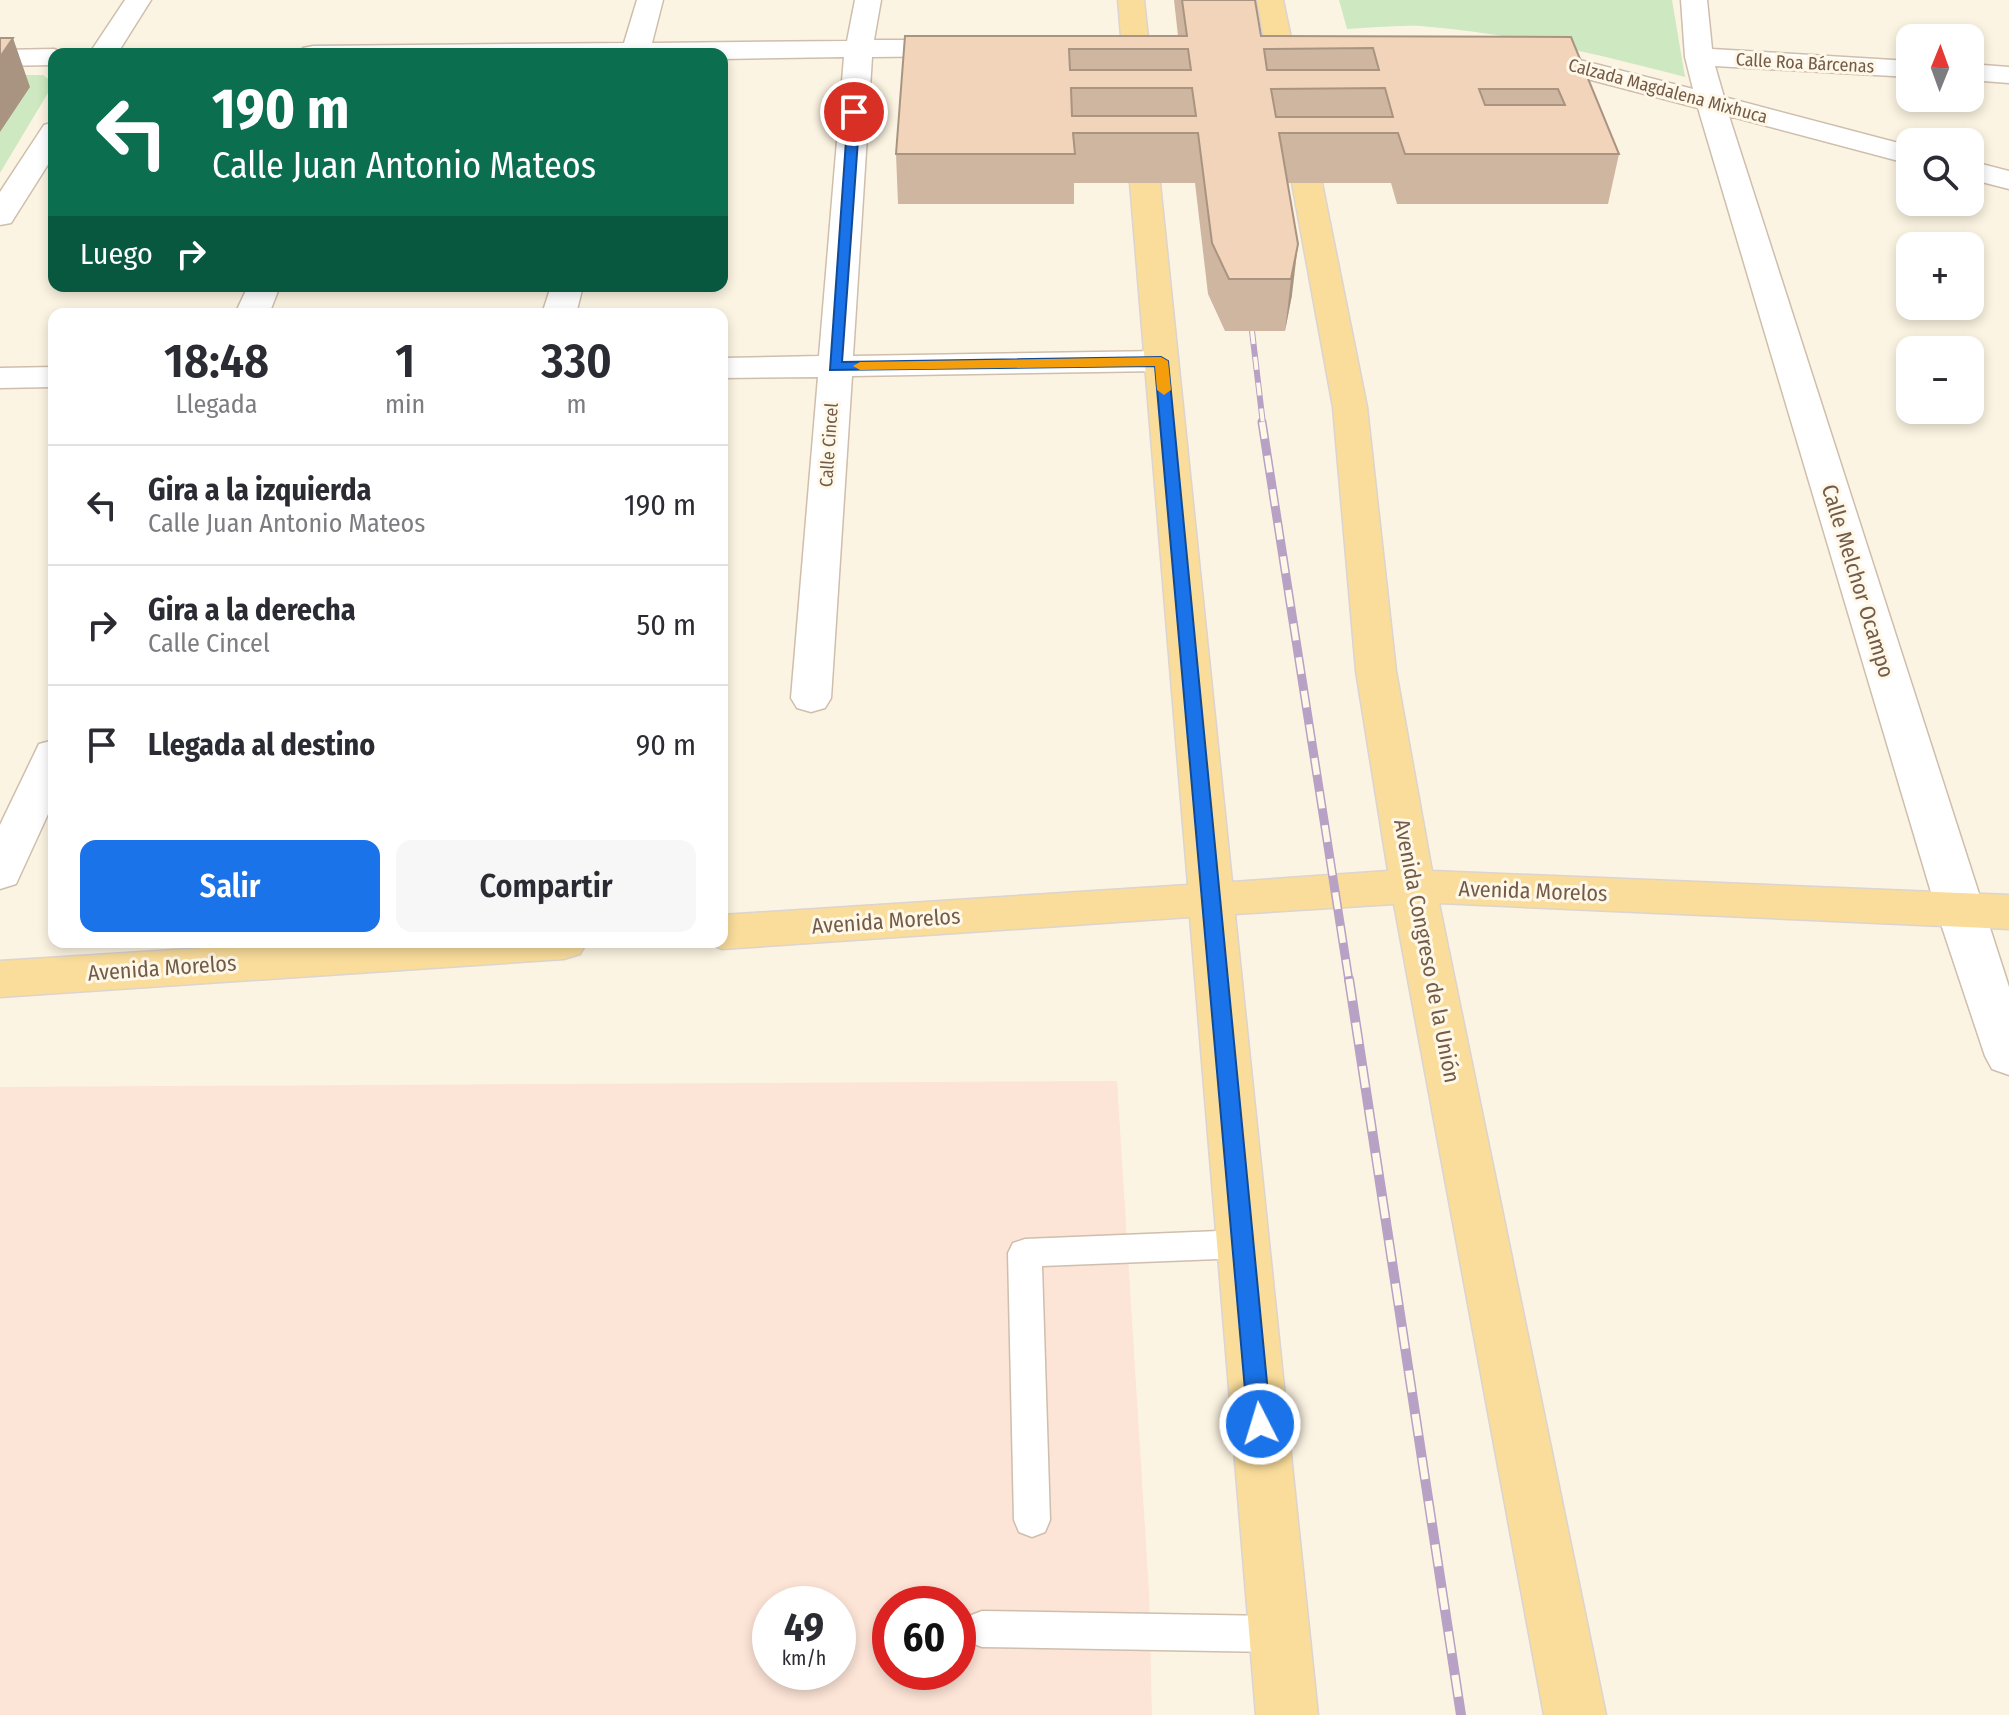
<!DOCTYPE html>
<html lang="es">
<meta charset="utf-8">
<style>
body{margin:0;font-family:"Fira Sans Condensed",sans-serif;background:#f7f7f7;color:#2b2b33;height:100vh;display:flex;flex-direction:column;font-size:30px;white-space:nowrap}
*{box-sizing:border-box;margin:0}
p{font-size:26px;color:#7c7c81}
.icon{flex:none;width:44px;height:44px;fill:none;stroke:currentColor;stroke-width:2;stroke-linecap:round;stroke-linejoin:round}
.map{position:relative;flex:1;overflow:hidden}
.drawer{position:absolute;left:48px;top:308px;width:680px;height:640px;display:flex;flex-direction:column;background:#fff;border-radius:16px;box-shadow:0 4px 12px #0003}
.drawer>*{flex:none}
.guide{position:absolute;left:48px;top:48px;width:680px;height:244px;border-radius:16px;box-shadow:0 4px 12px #0003;background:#0b6e4f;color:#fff;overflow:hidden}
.needle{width:52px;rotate:1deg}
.controls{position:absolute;left:1896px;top:24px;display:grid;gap:16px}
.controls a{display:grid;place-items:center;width:88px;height:88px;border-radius:16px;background:#fff;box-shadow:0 4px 12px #0003;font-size:40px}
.speed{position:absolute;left:752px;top:1586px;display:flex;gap:16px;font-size:40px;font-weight:700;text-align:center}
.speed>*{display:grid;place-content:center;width:104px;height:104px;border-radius:50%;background:#fff;box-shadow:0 4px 12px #0003;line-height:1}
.speed small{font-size:20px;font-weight:400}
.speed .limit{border:12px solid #d22;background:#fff;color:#111}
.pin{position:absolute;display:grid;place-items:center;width:68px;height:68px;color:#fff;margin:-34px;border:4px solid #fff;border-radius:50%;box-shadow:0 2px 8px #0007}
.me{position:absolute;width:88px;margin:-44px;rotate:355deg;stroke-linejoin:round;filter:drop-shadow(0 0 6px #0008)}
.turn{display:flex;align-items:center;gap:28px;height:168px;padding:0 32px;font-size:36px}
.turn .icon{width:104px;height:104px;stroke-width:2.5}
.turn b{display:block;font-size:56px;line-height:68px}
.then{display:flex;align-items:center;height:76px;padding:0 32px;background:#0003;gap:16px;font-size:30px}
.eta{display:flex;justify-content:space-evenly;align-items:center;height:136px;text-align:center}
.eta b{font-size:48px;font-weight:600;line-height:56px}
.cta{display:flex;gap:16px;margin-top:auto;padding:16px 32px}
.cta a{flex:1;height:92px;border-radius:16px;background:#1a73e8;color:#fff;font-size:32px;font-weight:600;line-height:92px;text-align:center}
.cta a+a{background:#f7f7f7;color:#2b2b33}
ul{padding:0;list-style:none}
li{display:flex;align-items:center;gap:24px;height:120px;padding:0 32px;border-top:2px solid #e1e1e2}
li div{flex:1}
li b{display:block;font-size:30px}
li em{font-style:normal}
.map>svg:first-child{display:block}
.commercial{fill:#fce4d6;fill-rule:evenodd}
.green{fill:#cee9c1}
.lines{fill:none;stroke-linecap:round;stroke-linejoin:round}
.service-casing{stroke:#cfbeac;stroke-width:3}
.minor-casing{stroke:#cfbeac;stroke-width:3}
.primary-casing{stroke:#dbd4d0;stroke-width:3}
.service{fill:#fff;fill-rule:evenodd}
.minor{fill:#fff;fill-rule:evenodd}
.primary{fill:#fadd9b;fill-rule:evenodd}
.rail-far2-casing{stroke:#b7a1c5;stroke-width:6}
.rail-far1-casing{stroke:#b7a1c5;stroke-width:9}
.rail-casing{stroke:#b7a1c5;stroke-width:10}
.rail-far2{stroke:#fff8e8;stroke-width:4;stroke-dasharray:13;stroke-linecap:butt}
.rail-far1{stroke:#fff8e8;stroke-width:6;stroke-dasharray:17;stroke-linecap:butt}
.rail{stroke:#fff8e8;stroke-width:7;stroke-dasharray:22;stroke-linecap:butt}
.wall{fill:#cfb6a0}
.shaded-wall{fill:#a99482}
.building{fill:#f1d4ba;stroke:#a99482;stroke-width:2;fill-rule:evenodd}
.route{fill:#1a73e8;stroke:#114b97;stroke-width:2}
.slow{fill:#f59e0b}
.labels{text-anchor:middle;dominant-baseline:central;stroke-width:6;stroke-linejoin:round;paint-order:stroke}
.far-street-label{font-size:18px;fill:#735b49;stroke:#fff8e8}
.street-label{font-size:22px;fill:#735b49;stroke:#fff8e8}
</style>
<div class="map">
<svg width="2009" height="1715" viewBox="0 0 2009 1715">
<rect width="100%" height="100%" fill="#fcf4e2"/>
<!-- commercial -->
<path class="commercial" d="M1117 1081 1149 1592 1152 1715H0V1087ZM770 1604H838V1672H770ZM890 1604H958V1672H890Z"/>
<!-- green -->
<path class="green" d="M1339 0H1672L1685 77C1598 54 1511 33 1420 26 1396 25 1371 28 1347 29Z
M0 75H43L54 83 0 173Z"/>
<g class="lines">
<!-- service casing -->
<g class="service-casing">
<path id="service" d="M1243 1230 1255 1234 1259 1244 1255 1254 1243 1258 1042 1266 1050 1520 1045 1532 1032 1537 1019 1532 1014 1520 1008 1253 1013 1243 1025 1239Z
M982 1611 1279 1616 1292 1621 1298 1634 1292 1647 1279 1652 982 1647 969 1642 963 1629 969 1616Z"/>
</g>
<!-- minor casing -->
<g class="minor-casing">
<path id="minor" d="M125 0H151L117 54H89Z
M637 0H663L652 43 847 41 855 0H881L874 40H962L972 42 976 48 972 54 962 56 872 57 853 356 1161 351 1173 354 1178 361 1173 368 1161 371 852 376 831 698 825 708 811 712 797 708 791 698 818 377 722 378V358L819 356 844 57 722 59V54H299L303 48 313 46 624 43Z
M1681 0H1707L1712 49 1910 61V77L1715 66 1724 97 1910 146V164L1729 116 2009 987V1075L1992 1069 1985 1056 1936 909 1698 108 1515 60 1511 54 1515 48 1525 46 1693 89 1685 57Z
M54 49 66 54H54V65L0 66V50Z
M1970 64 2009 67V83L1970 80Z
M54 122V155L11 223 0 225V192L44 125Z
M1970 161 2009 171V189L1970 179Z
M248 286H280L269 314H235Z
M551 286H583L576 314H542Z
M54 367V387L0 388V368Z
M54 740V801L16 884 0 889V825L39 744Z"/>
</g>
<!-- primary casing -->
<g class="primary-casing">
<path id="primary" d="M1118 0H1144L1153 84 1149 90 1139 93 1129 90 1125 84Z
M1257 0H1283L1301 85 1297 91 1287 94 1277 91 1273 85Z
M1145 174 1156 177 1160 183 1232 882 1388 871 1356 671 1333 407 1292 183 1296 177 1307 174 1318 177 1322 183 1367 407 1396 671 1432 871 2009 895V929L1439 903 1606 1715H1544L1394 904 1235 914 1318 1715H1256L1190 917 722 949 705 942H722V915L1188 885 1130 183 1134 177Z
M300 942H587L580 954 564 959 0 997V961Z"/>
</g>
<!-- service -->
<use href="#service" class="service"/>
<!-- minor -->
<use href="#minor" class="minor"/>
<!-- primary -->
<use href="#primary" class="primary"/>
<!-- rail-far2 casing -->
<g class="rail-far2-casing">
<path id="rail-far2" d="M1252 331 1263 424"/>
</g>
<!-- rail-far1 casing -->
<g class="rail-far1-casing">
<path id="rail-far1" d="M1262 422 1349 981"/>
</g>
<!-- rail casing -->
<g class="rail-casing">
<path id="rail" d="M1349 979 1461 1715"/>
</g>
<!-- rail-far2 -->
<use href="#rail-far2" class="rail-far2"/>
<!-- rail-far1 -->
<use href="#rail-far1" class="rail-far1"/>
<!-- rail -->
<use href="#rail" class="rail"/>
</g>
<!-- wall -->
<path class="wall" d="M1174 0H1255L1261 36 1571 37 1619 154 1608 204H1397L1391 183H1287L1292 295 1285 331H1225L1208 294 1195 183H1074V204H898L896 154 905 36H1178Z"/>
<!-- shaded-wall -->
<path class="shaded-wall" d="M13 38 30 87 0 132V57Z
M1298 244 1292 295 1285 331 1291 279Z"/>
<!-- building -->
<path class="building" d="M1182 0H1255L1261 36 1571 37 1619 154H1405L1398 133H1279L1298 244 1291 279H1229L1212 243 1198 133H1073L1075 154H896L905 36H1187ZM1373 48 1379 70H1267L1264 49ZM1069 49H1188L1191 70H1070ZM1071 88H1192L1196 116H1072ZM1385 88 1393 117H1276L1271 89ZM1479 89H1558L1565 105H1485Z
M0 38H13L0 57Z"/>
<!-- route -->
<path class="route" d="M854 108 860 112 842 362 1161 357 1168 361 1271 1424 1268 1432 1260 1435 1252 1432 1248 1424 1155 366 830 370 848 112Z"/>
<!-- slow -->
<path class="slow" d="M1161 357 1168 361 1171 390 1164 395 1157 390 1155 366 860 370 853 366 860 362Z"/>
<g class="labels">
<!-- far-street labels -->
<g class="far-street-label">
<text transform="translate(1805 63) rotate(3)">Calle Roa Bárcenas</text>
<text transform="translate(1668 91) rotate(15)">Calzada Magdalena Mixhuca</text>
<text transform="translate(829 445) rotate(-86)">Calle Cincel</text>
</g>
<!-- street labels -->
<g class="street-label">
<text transform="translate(1858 581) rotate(73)">Calle Melchor Ocampo</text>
<text transform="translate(1533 891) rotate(2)">Avenida Morelos</text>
<text transform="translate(886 921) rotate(-4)">Avenida Morelos</text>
<text transform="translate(1427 951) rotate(79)">Avenida Congreso de la Unión</text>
<text transform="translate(162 968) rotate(-4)">Avenida Morelos</text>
</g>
</g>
</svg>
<div class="controls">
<a><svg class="needle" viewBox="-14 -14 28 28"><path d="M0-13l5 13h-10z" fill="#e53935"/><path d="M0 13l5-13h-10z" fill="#7c7c81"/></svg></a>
<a><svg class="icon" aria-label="search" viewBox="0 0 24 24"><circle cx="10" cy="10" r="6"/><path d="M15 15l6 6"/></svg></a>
<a>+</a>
<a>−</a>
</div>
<div class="speed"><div>49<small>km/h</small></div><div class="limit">60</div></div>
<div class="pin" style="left:854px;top:112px;background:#d93025"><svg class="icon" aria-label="arrive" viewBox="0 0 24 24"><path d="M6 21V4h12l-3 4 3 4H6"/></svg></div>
<svg class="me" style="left:1260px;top:1424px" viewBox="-20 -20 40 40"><circle r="17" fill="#1a73e8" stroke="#fff" stroke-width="3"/><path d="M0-11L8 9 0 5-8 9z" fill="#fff"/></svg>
<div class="guide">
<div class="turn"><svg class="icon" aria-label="left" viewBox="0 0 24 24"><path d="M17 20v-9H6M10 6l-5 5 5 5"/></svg><div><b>190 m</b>Calle Juan Antonio Mateos</div></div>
<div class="then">Luego<svg class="icon" aria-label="right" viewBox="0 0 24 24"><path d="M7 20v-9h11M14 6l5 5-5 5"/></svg></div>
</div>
<section class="drawer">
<div class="eta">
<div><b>18:48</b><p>Llegada</p></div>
<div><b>1</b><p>min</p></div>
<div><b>330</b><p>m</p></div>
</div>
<ul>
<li><svg class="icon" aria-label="left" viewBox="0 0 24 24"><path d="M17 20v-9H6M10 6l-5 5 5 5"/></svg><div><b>Gira a la izquierda</b><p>Calle Juan Antonio Mateos</p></div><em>190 m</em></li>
<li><svg class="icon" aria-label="right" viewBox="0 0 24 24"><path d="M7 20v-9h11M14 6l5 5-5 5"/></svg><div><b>Gira a la derecha</b><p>Calle Cincel</p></div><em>50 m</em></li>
<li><svg class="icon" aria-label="arrive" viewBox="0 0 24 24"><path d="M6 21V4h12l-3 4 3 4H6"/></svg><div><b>Llegada al destino</b></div><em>90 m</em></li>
</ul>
<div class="cta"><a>Salir</a><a>Compartir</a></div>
</section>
</div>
